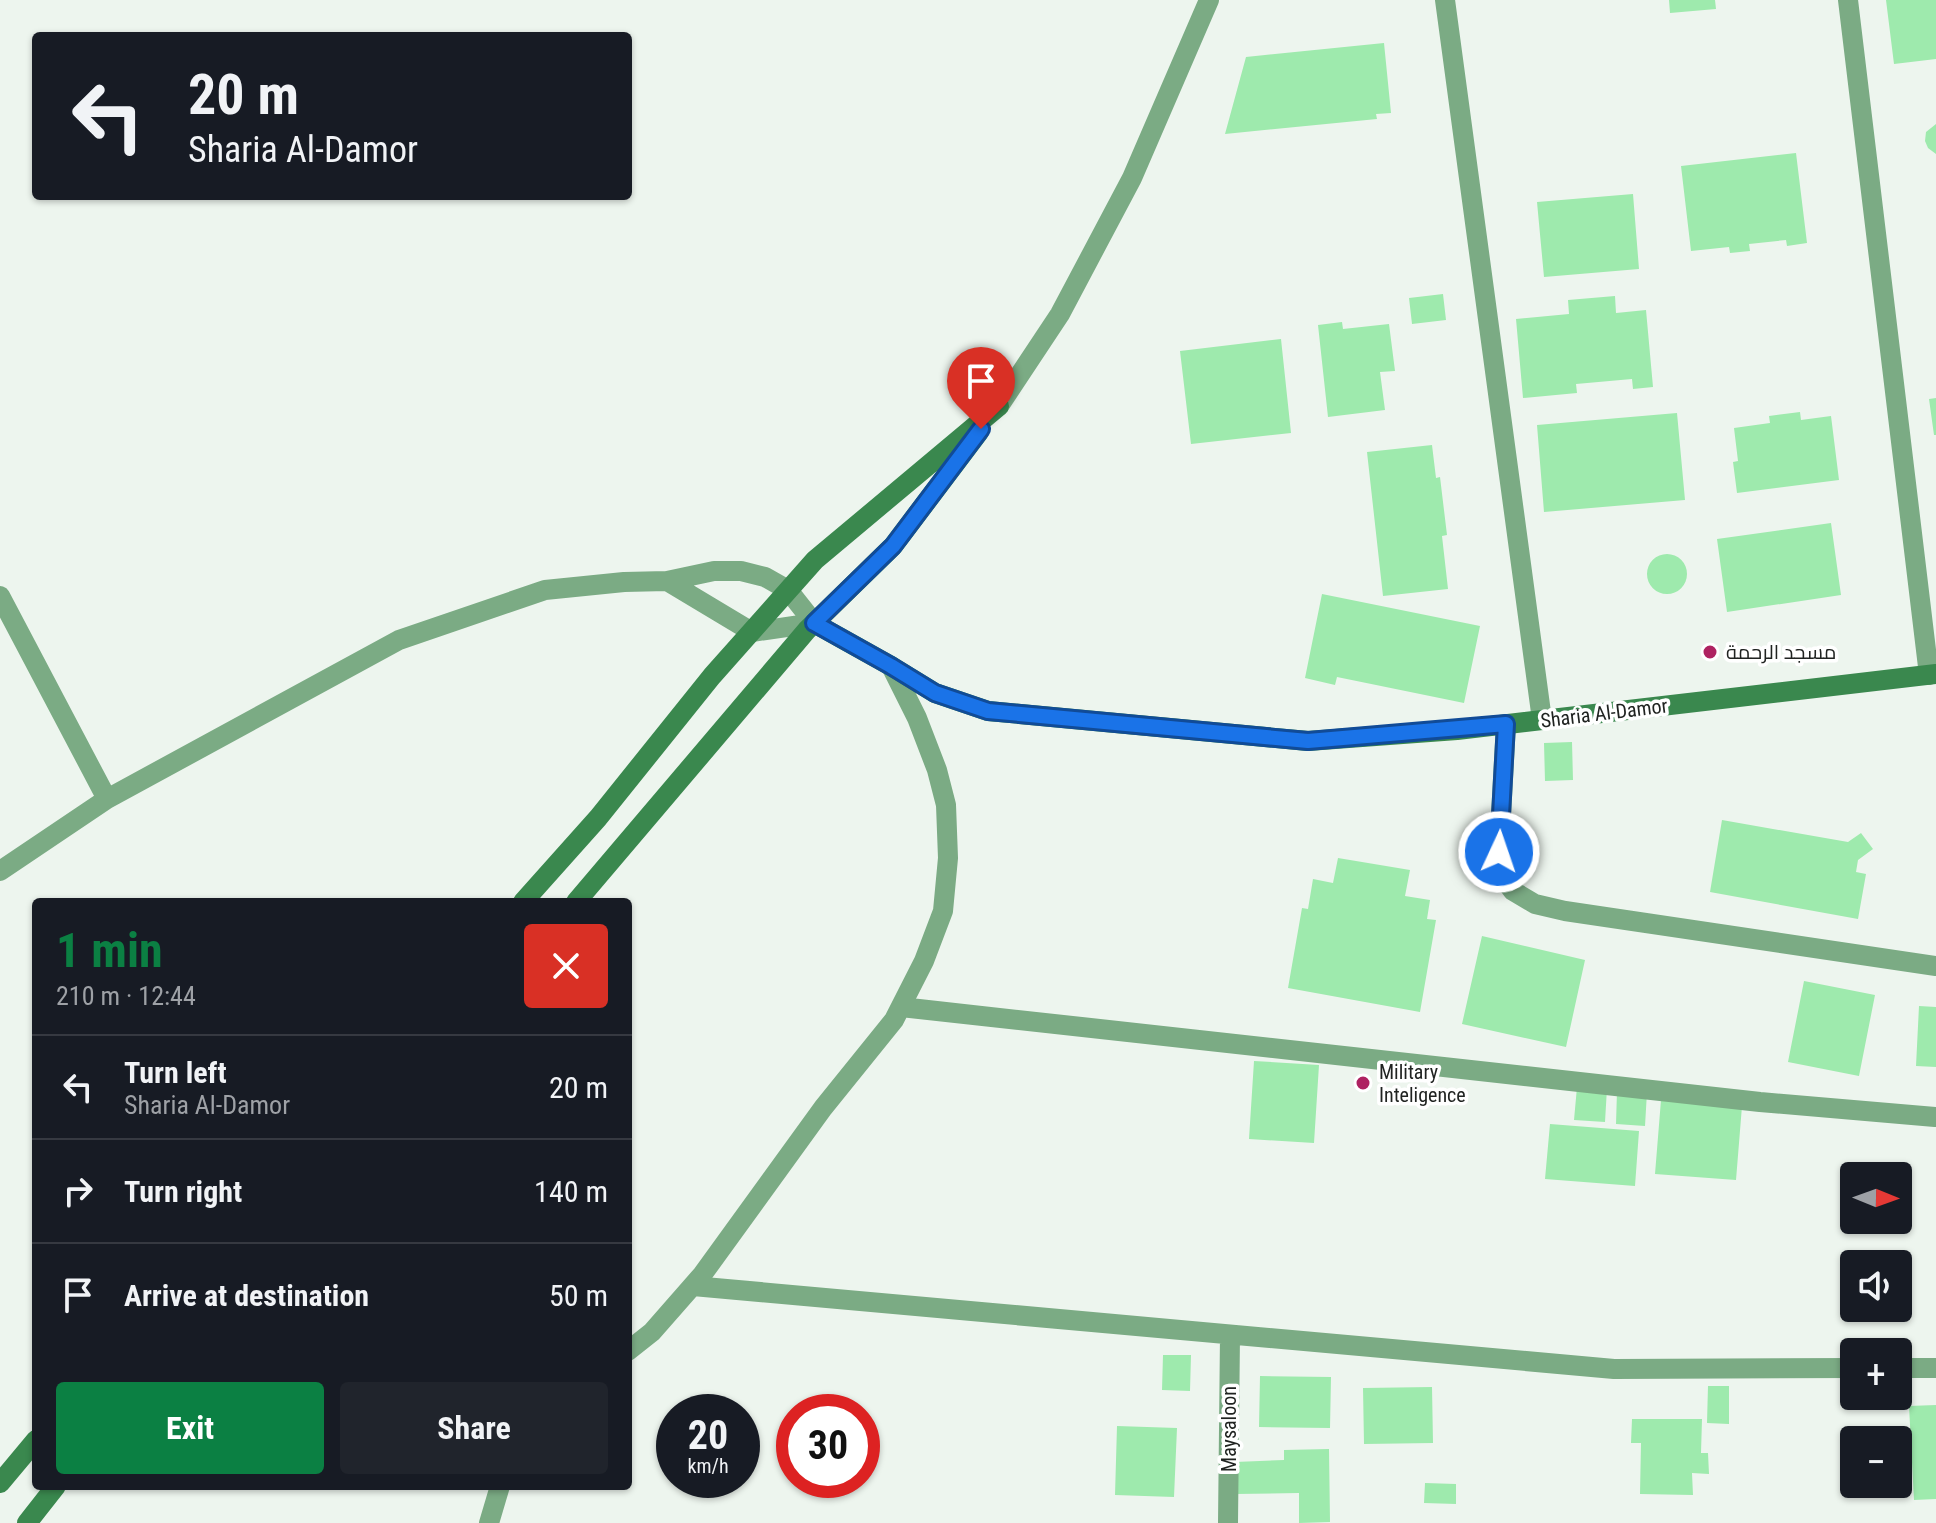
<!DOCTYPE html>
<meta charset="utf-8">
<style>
body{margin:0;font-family:"Roboto Condensed",Cairo,sans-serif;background:#20242c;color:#f1f3f6;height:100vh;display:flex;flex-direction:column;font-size:30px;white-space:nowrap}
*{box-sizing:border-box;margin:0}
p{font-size:26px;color:#9ea1a6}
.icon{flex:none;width:44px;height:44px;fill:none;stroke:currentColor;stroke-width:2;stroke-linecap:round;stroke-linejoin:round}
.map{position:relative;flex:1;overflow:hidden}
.sheet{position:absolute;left:32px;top:898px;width:600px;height:592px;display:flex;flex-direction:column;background:#171b24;border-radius:8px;box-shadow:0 2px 6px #0004}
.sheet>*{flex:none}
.guide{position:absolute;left:32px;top:32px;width:600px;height:168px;border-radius:8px;box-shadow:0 2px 6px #0004;background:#171b24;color:#f1f3f6;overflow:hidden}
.needle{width:52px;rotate:91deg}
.fabs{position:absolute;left:1840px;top:1162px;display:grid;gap:16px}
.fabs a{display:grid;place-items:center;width:72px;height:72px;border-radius:8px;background:#171b24;box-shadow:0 2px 6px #0004;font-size:40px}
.speed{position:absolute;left:656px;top:1394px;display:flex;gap:16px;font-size:40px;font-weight:700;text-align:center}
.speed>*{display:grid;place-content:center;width:104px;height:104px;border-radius:50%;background:#171b24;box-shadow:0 2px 6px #0004;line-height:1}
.speed small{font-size:20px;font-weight:400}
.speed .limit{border:12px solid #d22;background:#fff;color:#111}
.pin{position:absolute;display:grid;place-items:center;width:68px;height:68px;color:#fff;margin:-82px -34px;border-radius:50% 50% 50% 0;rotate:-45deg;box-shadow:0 0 8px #0007}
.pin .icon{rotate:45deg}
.me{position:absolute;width:88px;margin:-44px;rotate:3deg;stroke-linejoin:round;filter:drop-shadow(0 0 6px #0008)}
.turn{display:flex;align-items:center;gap:28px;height:168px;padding:0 24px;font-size:36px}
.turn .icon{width:104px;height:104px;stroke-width:2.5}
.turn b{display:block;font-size:56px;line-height:68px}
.round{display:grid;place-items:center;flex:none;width:84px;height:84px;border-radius:8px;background:#20242c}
.overview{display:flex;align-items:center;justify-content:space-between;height:136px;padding:0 24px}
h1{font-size:48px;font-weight:700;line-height:60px;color:#0b8043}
.button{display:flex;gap:16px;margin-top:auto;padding:16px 24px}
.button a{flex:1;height:92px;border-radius:8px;background:#0b8043;color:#fff;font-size:32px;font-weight:700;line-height:92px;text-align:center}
.button a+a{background:#20242c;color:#f1f3f6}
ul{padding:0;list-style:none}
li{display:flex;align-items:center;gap:24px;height:104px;padding:0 24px;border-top:2px solid #363941}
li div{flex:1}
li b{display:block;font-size:30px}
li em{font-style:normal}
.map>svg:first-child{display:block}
.building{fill:#9eeaad}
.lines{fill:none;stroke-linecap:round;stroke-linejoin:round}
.street{stroke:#7bab84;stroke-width:20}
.secondary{stroke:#3a884e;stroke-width:20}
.route-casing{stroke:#114b97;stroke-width:20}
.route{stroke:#1a73e8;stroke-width:14}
.poi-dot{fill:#ae2261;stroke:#fff;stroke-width:3}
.labels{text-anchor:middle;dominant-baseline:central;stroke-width:7;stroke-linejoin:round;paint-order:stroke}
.poi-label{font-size:20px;fill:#202321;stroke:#fff;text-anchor:start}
.street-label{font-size:20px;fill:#202321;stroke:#fff}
</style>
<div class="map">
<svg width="1936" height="1523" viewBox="0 0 1936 1523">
<rect width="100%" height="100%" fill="#edf5ee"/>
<!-- building -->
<path class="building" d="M1669 0H1715L1716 9 1670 13Z
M1886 0H1936V59L1894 64Z
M1384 43 1391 113 1376 114 1377 119 1225 134 1246 57Z
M1936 124V154L1928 148 1925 141 1926 132Z
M1796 153 1807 243 1787 246 1786 240 1749 244 1750 251 1730 253 1729 247 1691 251 1681 166Z
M1633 194 1639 269 1544 277 1537 202Z
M1443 294 1446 320 1412 324 1409 298Z
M1615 296 1616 313 1646 310 1653 387 1633 389 1632 379 1576 384 1577 393 1523 398 1516 319 1569 314 1568 300Z
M1342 322 1343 329 1389 324 1395 371 1380 372 1385 410 1328 417 1318 325Z
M1281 339 1291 433 1191 444 1180 351Z
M1936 398V435H1934L1929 399Z
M1800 412 1801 420 1831 416 1839 480 1737 493 1733 462 1738 461 1734 428 1770 423 1769 416Z
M1677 413 1685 500 1544 512 1537 425Z
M1432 445 1436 478 1440 477 1447 535 1442 536 1448 589 1383 596 1367 452Z
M1831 523 1841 595 1727 612 1717 539Z
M1647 574a20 20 0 1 1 40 0a20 20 0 1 1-40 0Z
M1322 594 1480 626 1464 703 1337 677 1335 685 1305 678Z
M1572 742 1573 780 1545 781 1544 743Z
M1722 820 1848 842 1861 833 1873 849 1858 860 1856 872 1866 874 1858 919 1710 892Z
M1338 858 1410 870 1405 896 1430 900 1427 919 1436 920 1420 1012 1288 988 1302 908 1308 909 1313 879 1333 883Z
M1482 936 1585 960 1566 1047 1462 1024Z
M1804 981 1875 995 1859 1076 1788 1062Z
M1919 1006 1936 1007V1067L1916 1066Z
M1254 1061 1319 1065 1314 1143 1249 1139Z
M1577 1087 1607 1088 1605 1122 1574 1120Z
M1617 1091 1647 1092 1645 1126 1616 1124Z
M1661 1100 1742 1106 1736 1180 1655 1174Z
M1550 1124 1639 1131 1635 1186 1545 1179Z
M1163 1355H1191L1190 1391 1162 1390Z
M1260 1376 1331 1377 1330 1428 1259 1427Z
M1708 1386H1729V1424L1707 1423Z
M1432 1387 1433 1443 1364 1444 1363 1388Z
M1936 1405V1499L1914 1500 1909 1406Z
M1632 1419H1702L1701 1453H1708L1709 1474 1692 1473 1693 1495 1640 1494 1641 1443H1631Z
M1117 1426 1177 1428 1174 1497 1115 1495Z
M1329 1449 1330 1522 1299 1523V1493L1235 1494V1462L1284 1460V1450Z
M1425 1483 1456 1484V1504L1424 1503Z"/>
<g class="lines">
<!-- street -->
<path class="street" d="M1445 0 1542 720
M1848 0 1929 675
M999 406 1060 314 1132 178 1209 0
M667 581 752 632 814 623
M0 596 107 799
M1506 724 1499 852 1501 875 1513 891 1535 904 1565 911 1936 966
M0 871 107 799 399 640 545 590 624 582 667 581 714 571H741L765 577 788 590 814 623
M901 1007 1760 1102 1935 1117
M693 1286 1614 1369 1854 1368
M628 1351 652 1332 702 1275 823 1108 894 1020 924 961 943 911 948 858 946 805 937 770 917 718 891 666
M1898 1368H1936
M489 1523 500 1486
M1228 1523 1230 1335"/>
<!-- secondary -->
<path class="secondary" d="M814 623 891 666 935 693 988 711 1308 741 1457 730 1936 674
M523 902 598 818 712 676 815 560 999 406
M576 902 807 630 893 546 979 432
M0 1483 36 1440
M27 1523 56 1486"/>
</g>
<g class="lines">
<!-- route casing -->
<g class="route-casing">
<path id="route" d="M981 429 893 546 814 623 891 666 935 693 988 711 1308 741 1506 724 1499 852"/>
</g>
<!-- route -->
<use href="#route" class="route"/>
</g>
<!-- markers -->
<g class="poi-dot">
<circle cx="1710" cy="652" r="8"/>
<circle cx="1363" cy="1083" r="8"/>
</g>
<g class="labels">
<!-- poi labels -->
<g class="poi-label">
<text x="1726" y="652">مسجد الرحمة</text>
<text x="1379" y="1072">Military<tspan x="1379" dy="23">Inteligence</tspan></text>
</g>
<!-- street labels -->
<g class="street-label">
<text transform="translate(1604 713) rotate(-7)">Sharia Al-Damor</text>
<text transform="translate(1229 1429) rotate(-90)">Maysaloon</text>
</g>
</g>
</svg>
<div class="fabs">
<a><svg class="needle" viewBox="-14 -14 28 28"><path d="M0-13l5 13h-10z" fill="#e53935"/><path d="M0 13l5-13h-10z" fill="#9ea1a6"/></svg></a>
<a><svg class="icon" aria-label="sound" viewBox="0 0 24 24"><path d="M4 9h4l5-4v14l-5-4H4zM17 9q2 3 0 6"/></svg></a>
<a>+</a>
<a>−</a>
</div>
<div class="speed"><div>20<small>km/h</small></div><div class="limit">30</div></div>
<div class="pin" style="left:981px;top:429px;background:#d93025"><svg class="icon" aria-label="arrive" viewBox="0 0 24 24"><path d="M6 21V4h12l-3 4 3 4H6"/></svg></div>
<svg class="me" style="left:1499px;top:852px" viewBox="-20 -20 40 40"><circle r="17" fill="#1a73e8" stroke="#fff" stroke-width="3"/><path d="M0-11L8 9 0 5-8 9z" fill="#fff"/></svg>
<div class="guide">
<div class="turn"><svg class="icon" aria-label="left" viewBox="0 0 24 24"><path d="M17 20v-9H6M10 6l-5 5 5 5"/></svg><div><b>20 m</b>Sharia Al-Damor</div></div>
</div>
<section class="sheet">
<div class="overview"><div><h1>1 min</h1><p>210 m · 12:44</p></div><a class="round" style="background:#d93025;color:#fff"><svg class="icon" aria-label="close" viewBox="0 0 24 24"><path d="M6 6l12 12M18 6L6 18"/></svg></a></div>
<ul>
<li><svg class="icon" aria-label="left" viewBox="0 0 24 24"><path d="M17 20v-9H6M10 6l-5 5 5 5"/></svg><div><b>Turn left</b><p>Sharia Al-Damor</p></div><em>20 m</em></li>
<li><svg class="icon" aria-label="right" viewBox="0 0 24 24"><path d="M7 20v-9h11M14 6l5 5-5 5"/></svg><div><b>Turn right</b></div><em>140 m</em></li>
<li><svg class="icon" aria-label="arrive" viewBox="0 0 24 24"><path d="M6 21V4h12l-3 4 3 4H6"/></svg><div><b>Arrive at destination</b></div><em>50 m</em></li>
</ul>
<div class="button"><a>Exit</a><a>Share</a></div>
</section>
</div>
